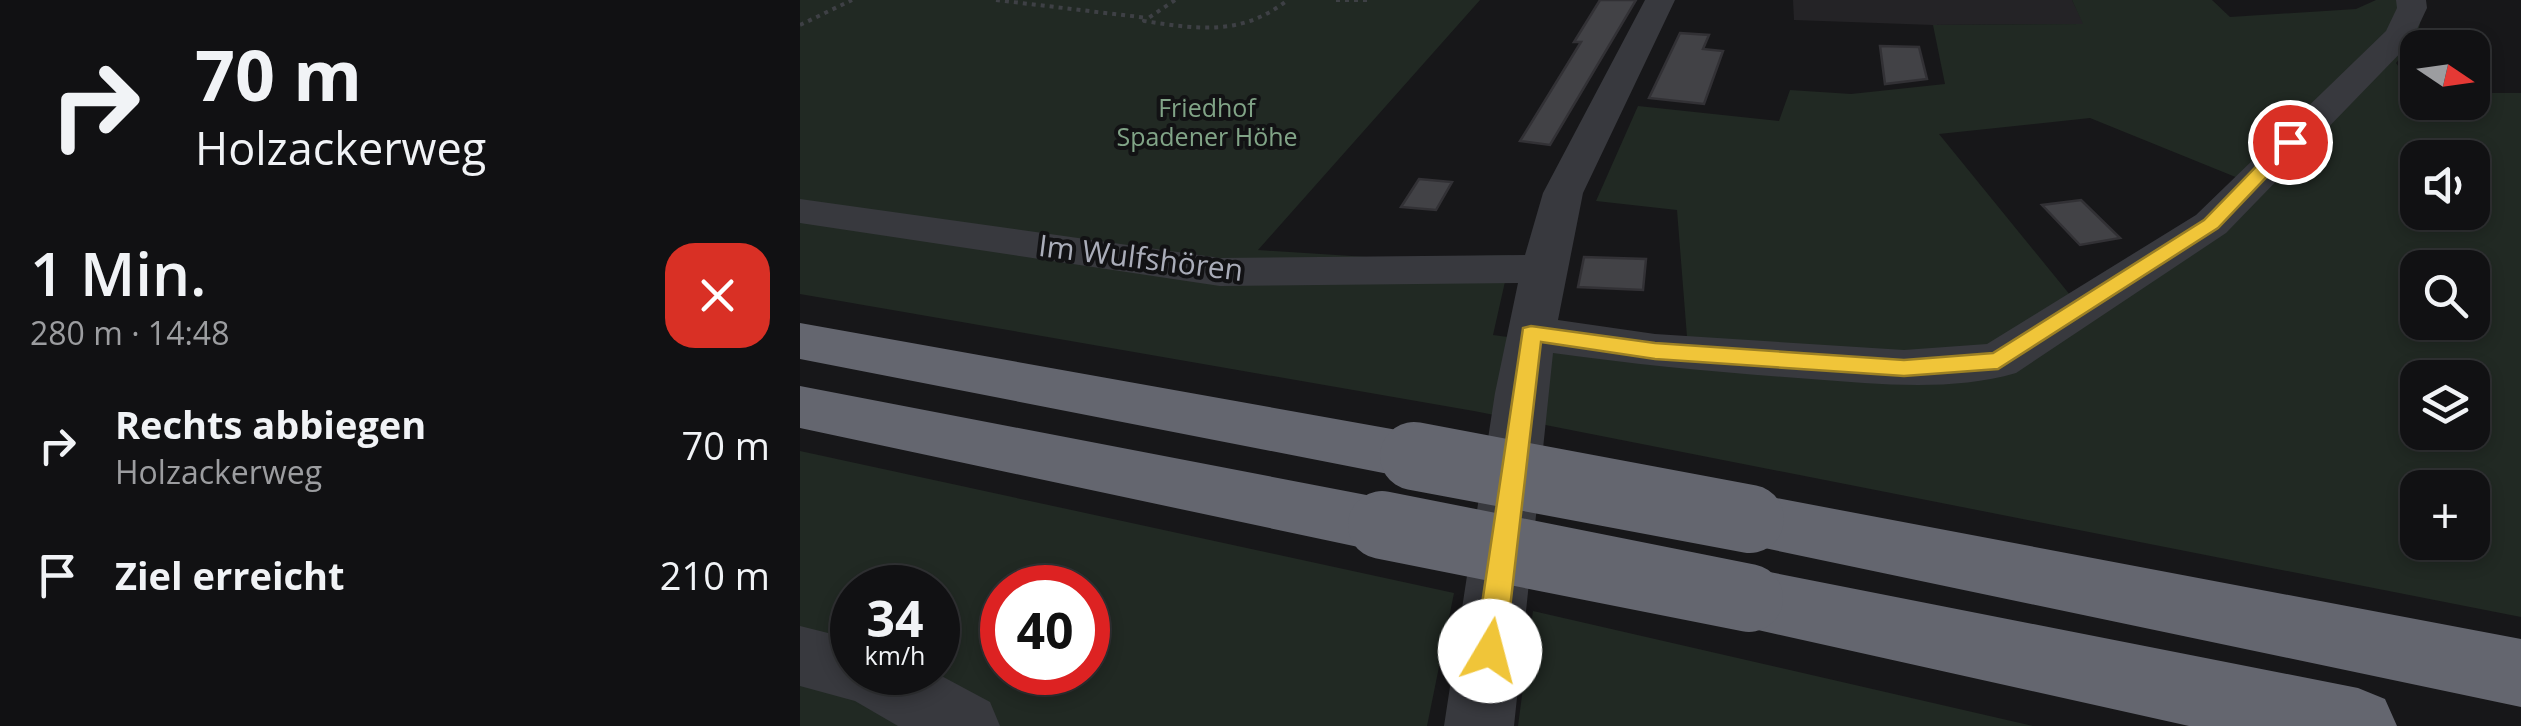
<!DOCTYPE html>
<html lang="de">
<meta charset="utf-8">
<style>
body{margin:0;font-family:"Open Sans",sans-serif;background:#1a1a1c;color:#f1f3f6;height:100vh;display:flex;flex-direction:column;font-size:38px;white-space:nowrap}
*{box-sizing:border-box;margin:0}
p{font-size:32px;color:#9c9da0}
.icon{flex:none;width:55px;height:55px;fill:none;stroke:currentColor;stroke-width:2;stroke-linecap:round;stroke-linejoin:round}
.map{position:relative;flex:1;overflow:hidden}
.sheet{display:flex;flex-direction:column;background:#111113;width:800px}
.sheet>*{flex:none}
.banner{background:#111113;color:#f1f3f6;overflow:hidden}
.needle{width:65px;rotate:103deg}
.buttons{position:absolute;left:1600px;top:30px;display:grid;gap:20px}
.buttons a{display:grid;place-items:center;width:90px;height:90px;border-radius:20px;background:#111113;box-shadow:0 5px 15px #0003,0 0 0 2px #303133;font-size:50px}
.speed{position:absolute;left:30px;top:565px;display:flex;gap:20px;font-size:50px;font-weight:700;text-align:center}
.speed>*{display:grid;place-content:center;width:130px;height:130px;border-radius:50%;background:#111113;box-shadow:0 5px 15px #0003,0 0 0 2px #303133;line-height:1}
.speed small{font-size:25px;font-weight:400}
.speed .limit{border:15px solid #d22;background:#fff;color:#111}
.pin{position:absolute;display:grid;place-items:center;width:85px;height:85px;color:#fff;margin:-42px;border:5px solid #fff;border-radius:50%;box-shadow:0 2px 10px #0007}
.me{position:absolute;width:110px;margin:-55px;rotate:8deg;stroke-linejoin:round;filter:drop-shadow(0 0 8px #0008)}
.turn{display:flex;align-items:center;gap:35px;height:210px;padding:0 30px;font-size:45px}
.turn .icon{width:130px;height:130px;stroke-width:2.5}
.turn b{display:block;font-size:70px;line-height:85px}
.round{display:grid;place-items:center;flex:none;width:105px;height:105px;border-radius:30px;background:#1a1a1c}
.overview{display:flex;align-items:center;justify-content:space-between;height:170px;padding:0 30px}
h1{font-size:60px;font-weight:600;line-height:75px}
ul{padding:0;list-style:none}
li{display:flex;align-items:center;gap:30px;height:130px;padding:0 30px}
li div{flex:1}
li b{display:block;font-size:38px}
li em{font-style:normal}
main{display:flex;flex:1;min-height:0}
.map>svg:first-child{display:block}
.built{fill:#242326}
.green{fill:#212923;fill-rule:evenodd}
.building{fill:#424246;stroke:#323135;stroke-width:2.5}
.lines{fill:none;stroke-linecap:round;stroke-linejoin:round}
.path{stroke:#3e4045;stroke-width:4;stroke-dasharray:4 5;stroke-linecap:butt}
.minor{fill:#38393e;fill-rule:evenodd}
.highway{fill:#64666f;fill-rule:evenodd}
.highway-bridge{stroke:#64666f;stroke-width:68}
.route{fill:#f0c539;stroke:#9c8025;stroke-width:2.5}
.labels{text-anchor:middle;dominant-baseline:central;stroke-width:8;stroke-linejoin:round;paint-order:stroke}
.far-park-label{font-size:25px;fill:#81a487;stroke:#121214}
.street-label{font-size:30px;fill:#aaadb9;stroke:#121214}
</style>
<main>
<section class="sheet">
<div class="banner">
<div class="turn"><svg class="icon" aria-label="right" viewBox="0 0 24 24"><path d="M7 20v-9h11M14 6l5 5-5 5"/></svg><div><b>70 m</b>Holzackerweg</div></div>
</div>
<div class="overview"><div><h1>1 Min.</h1><p>280 m · 14:48</p></div><a class="round" style="background:#d93025;color:#fff"><svg class="icon" aria-label="close" viewBox="0 0 24 24"><path d="M6 6l12 12M18 6L6 18"/></svg></a></div>
<ul>
<li><svg class="icon" aria-label="right" viewBox="0 0 24 24"><path d="M7 20v-9h11M14 6l5 5-5 5"/></svg><div><b>Rechts abbiegen</b><p>Holzackerweg</p></div><em>70 m</em></li>
<li><svg class="icon" aria-label="arrive" viewBox="0 0 24 24"><path d="M6 21V4h12l-3 4 3 4H6"/></svg><div><b>Ziel erreicht</b></div><em>210 m</em></li>
</ul>
</section>
<div class="map">
<svg width="1721" height="726" viewBox="0 0 1721 726">
<rect width="100%" height="100%" fill="#171719"/>
<!-- built -->
<path class="built" d="M993 0H1272L1284 24 1133 25 994 20Z"/>
<!-- green -->
<path class="green" d="M0 0H680L458 250 583 258 711 255 693 335 889 362 877 210 796 201 838 106 979 121 990 90 1051 94 1145 84 1133 25 1283 24 1272 0H1412L1430 17 1556 9 1576 0H1625L1617 37 1596 63 1617 92 1618 102H1672L1673 93H1721V617L674 411 0 294ZM1290 118 1438 178 1398 221 1275 301 1139 134ZM1618 158H1672V212H1618ZM1618 268H1672V322H1618ZM1618 378H1672V432H1618ZM1618 488H1672V542H1618Z
M0 451 654 593 627 726H0ZM52 588H138V672H52ZM202 588H288V672H202Z
M733 611 1233 726H718Z"/>
<!-- building -->
<path class="building" d="M800 0H836L750 145 720 141 781 42H774Z
M880 33 909 35 903 49 923 51 904 104 849 98Z
M1080 46 1119 47 1127 79 1085 84Z
M619 179 652 182 636 210 601 207Z
M1281 200 1320 238 1280 245 1242 205Z
M784 257 846 259 843 290 778 287Z"/>
<g class="lines">
<!-- path -->
<path class="path" d="M196 0 348 18
M375 0 344 21C397 29 440 36 485 2
M536 0H569
M0 25 52 0"/>
<!-- minor -->
<path class="minor" d="M845 0H875L783 193 758 320 855 334 1104 350 1187 344 1396 215 1586 31 1597 8 1596 0H1626L1627 8 1611 42 1426 233 1216 373C1150 392 1078 384 1011 379 924 373 839 365 753 353L714 726H644L695 393 718 283 420 286 0 223V199L420 258 725 255 743 193Z
M0 626 52 639V672H134L190 702 200 726H98L55 701 0 686Z"/>
<!-- highway -->
<path class="highway" d="M0 323 614 433 635 440 644 456 635 472 614 479 0 359Z
M0 386 582 498 605 506 614 525 605 544 582 552 0 428Z
M950 493 1721 639V707L950 545 927 538 918 519 927 500Z
M949 568 1558 688 1585 699 1597 726H1389L949 628 924 619 914 598 924 577Z"/>
<!-- highway-bridge -->
<path class="highway-bridge" d="M614 456 950 519
M582 525 949 598"/>
</g>
<!-- route -->
<path class="route" d="M1490 137 1496 138V146L1418 228 1198 369 1104 376 855 359 741 342 705 651 700 661 690 665 679 661 675 651 723 328 731 326 855 343 1104 360 1193 353 1404 220 1484 138Z"/>
<g class="labels">
<!-- far-park labels -->
<g class="far-park-label">
<text x="407" y="107">Friedhof<tspan x="407" dy="29">Spadener Höhe</tspan></text>
</g>
<!-- street labels -->
<g class="street-label">
<text transform="translate(341 257) rotate(7)">Im Wulfshören</text>
</g>
</g>
</svg>
<div class="buttons">
<a><svg class="needle" viewBox="-14 -14 28 28"><path d="M0-13l5 13h-10z" fill="#e53935"/><path d="M0 13l5-13h-10z" fill="#9c9da0"/></svg></a>
<a><svg class="icon" aria-label="sound" viewBox="0 0 24 24"><path d="M4 9h4l5-4v14l-5-4H4zM17 9q2 3 0 6"/></svg></a>
<a><svg class="icon" aria-label="search" viewBox="0 0 24 24"><circle cx="10" cy="10" r="6"/><path d="M15 15l6 6"/></svg></a>
<a><svg class="icon" aria-label="layers" viewBox="0 0 24 24"><path d="M12 4l9 5-9 5-9-5zM3 14l9 5 9-5"/></svg></a>
<a>+</a>
</div>
<div class="speed"><div>34<small>km/h</small></div><div class="limit">40</div></div>
<div class="pin" style="left:1490px;top:142px;background:#d93025"><svg class="icon" aria-label="arrive" viewBox="0 0 24 24"><path d="M6 21V4h12l-3 4 3 4H6"/></svg></div>
<svg class="me" style="left:690px;top:651px" viewBox="-20 -20 40 40"><circle r="19" fill="#fff"/><path d="M0-13L10 11 0 6-10 11z" fill="#f0c539"/></svg>
</div>
</main>
